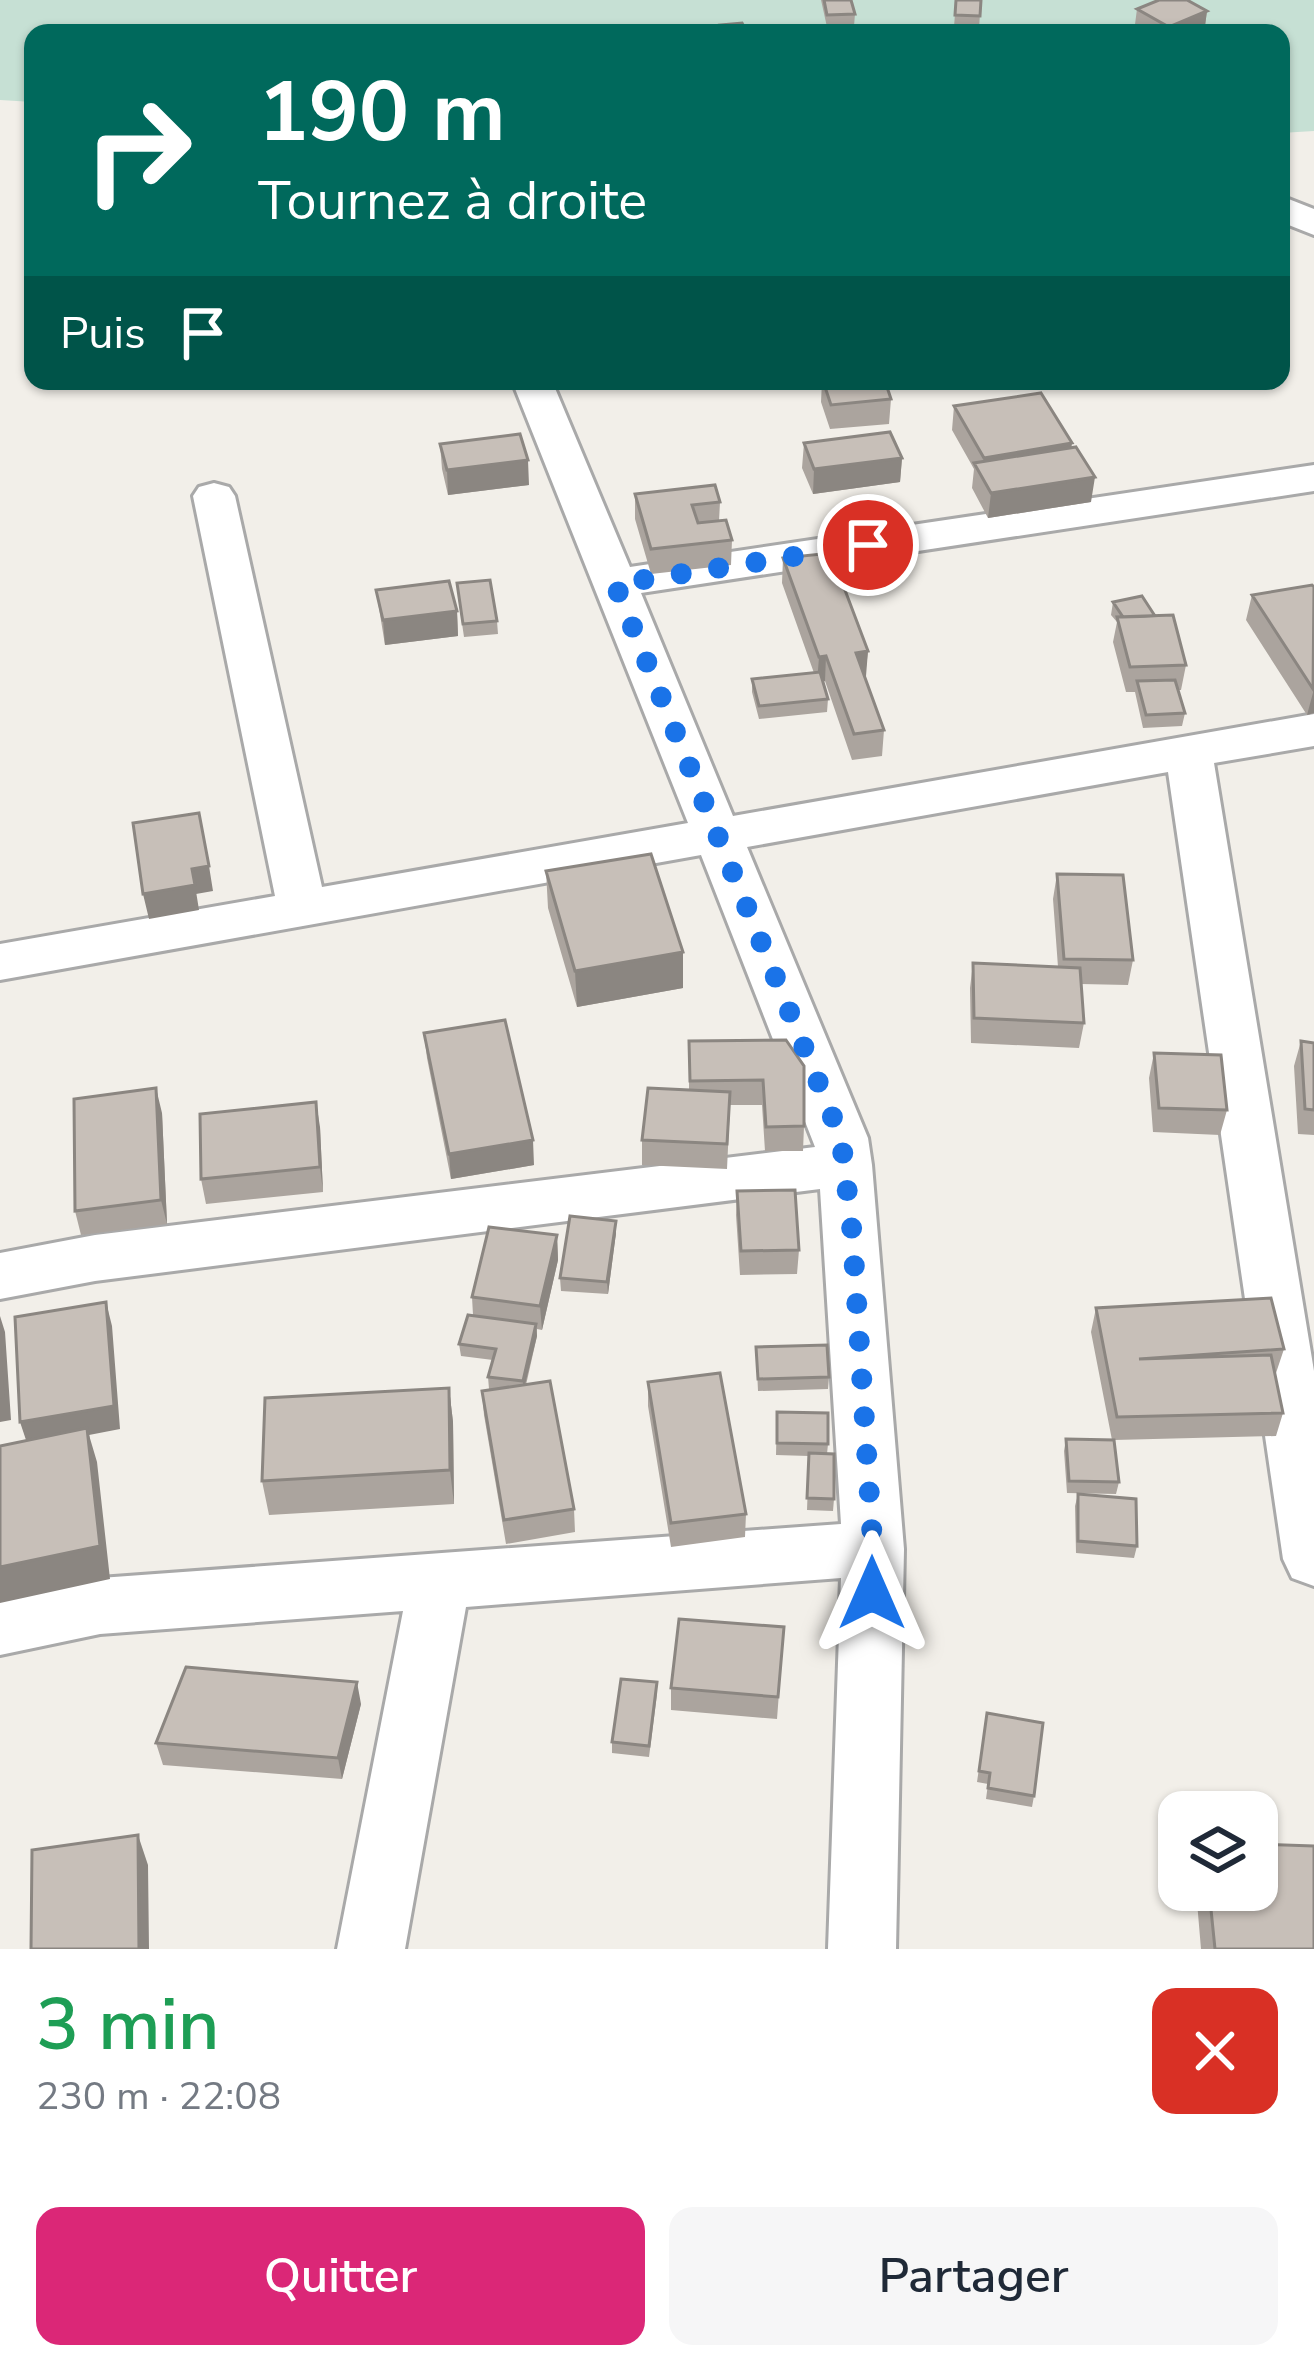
<!DOCTYPE html>
<html lang="fr">
<meta charset="utf-8">
<style>
body{margin:0;font-family:"Nunito Sans",sans-serif;background:#f6f6f7;color:#1f2937;height:100vh;display:flex;flex-direction:column;font-size:45px;white-space:nowrap}
*{box-sizing:border-box;margin:0}
p{font-size:39px;color:#747a83}
.icon{flex:none;width:66px;height:66px;fill:none;stroke:currentColor;stroke-width:2;stroke-linecap:round;stroke-linejoin:round}
.map{position:relative;height:1949px;overflow:hidden}
.panel{display:flex;flex-direction:column;background:#fff;flex:1}
.panel>*{flex:none}
.top-card{position:absolute;left:24px;top:24px;width:1266px;height:366px;border-radius:24px;box-shadow:0 3px 9px #0004;background:#00695c;color:#fff;overflow:hidden}
.controls{position:absolute;left:1158px;top:1791px;display:grid;gap:24px}
.controls a{display:grid;place-items:center;width:120px;height:120px;border-radius:24px;background:#fff;box-shadow:0 3px 9px #0004;font-size:60px}
.pin{position:absolute;display:grid;place-items:center;width:102px;height:102px;color:#fff;margin:-51px;border:6px solid #fff;border-radius:50%;box-shadow:0 3px 12px #0007}
.me{position:absolute;width:132px;margin:-66px;rotate:0deg;stroke-linejoin:round;filter:drop-shadow(0 0 9px #0008)}
.turn{display:flex;align-items:center;gap:42px;height:252px;padding:0 36px;font-size:54px}
.turn .icon{width:156px;height:156px;stroke-width:2.5}
.turn b{display:block;font-size:84px;line-height:102px}
.then{display:flex;align-items:center;height:114px;padding:0 36px;background:#0003;gap:24px;font-size:45px}
.round{display:grid;place-items:center;flex:none;width:126px;height:126px;border-radius:24px;background:#f6f6f7}
.headline{display:flex;align-items:center;justify-content:space-between;height:204px;padding:0 36px}
h1{font-size:72px;font-weight:600;line-height:90px;color:#1e9e55}
.button{display:flex;gap:24px;margin-top:auto;padding:24px 36px}
.button a{flex:1;height:138px;border-radius:24px;background:#db2777;color:#fff;font-size:48px;font-weight:600;line-height:138px;text-align:center}
.button a+a{background:#f6f6f7;color:#1f2937}
.map>svg:first-child{display:block}
.wetland{fill:#c6e0d4}
.lines{fill:none;stroke-linecap:round;stroke-linejoin:round}
.minor-casing{stroke:#a9a9a9;stroke-width:6}
.minor{fill:#fff;fill-rule:evenodd}
.wall{fill:#aba49e}
.shaded-wall{fill:#8b8681}
.building{fill:#c7bfb8;stroke:#8b8681;stroke-width:3}
.route{stroke:#1a73e8;stroke-width:21;stroke-dasharray:0 37.8}
</style>
<div class="map">
<svg width="1314" height="1949" viewBox="0 0 1314 1949">
<rect width="100%" height="100%" fill="#f2efe9"/>
<!-- wetland -->
<path class="wetland" d="M0 0H1314V131L1281 133V33H33V102L0 100Z"/>
<g class="lines">
<!-- minor casing -->
<g class="minor-casing">
<path id="minor" d="M1281 196 1314 209V235L1281 222Z
M512 381H552L630 567 1314 465V491L641 593 733 816 1314 714V746L1214 763 1314 1371V1586L1292 1578 1283 1559 1168 772 747 847 868 1138 872 1165 904 1549 896 1949H828L841 1578 466 1607 405 1949H337L403 1611 100 1634 0 1655V1599L100 1578 841 1524 820 1189 95 1281 0 1299V1253L95 1235 815 1147 701 855 0 980V944L275 896 193 496 199 487 214 483 229 487 235 496 322 887 688 823Z"/>
</g>
<!-- minor -->
<use href="#minor" class="minor"/>
</g>
<!-- wall -->
<path class="wall" d="M821 0H851L855 14 854 26 827 27Z
M956 0H981L979 28 954 27Z
M1137 9 1207 11 1204 33H1136L1134 32Z
M822 381H885L891 399 889 424 830 429 821 402Z
M954 406 1072 448 1091 502 988 518 972 488 974 469 952 430Z
M804 443 902 458 900 482 813 494 802 468Z
M440 444 529 485 448 495 442 469Z
M635 494 720 502 719 521 732 540 731 565 651 574 635 519Z
M783 558 868 651 865 676 884 730 882 756 852 760 825 681 823 682 828 699 827 712 759 719 752 692V679L814 673 782 583Z
M1314 587V713L1307 715 1246 620 1252 595Z
M376 590 457 611 458 636 385 645Z
M458 596 497 621 498 634 464 637Z
M1113 602 1186 665 1181 690H1178L1185 713 1182 726 1143 728 1135 692H1126L1113 642 1117 622 1111 615Z
M546 871 683 952V988L577 1007 548 908Z
M1057 874 1133 960 1128 985 1081 984 1084 1023 1079 1048 971 1043 970 988 973 963 1058 967 1053 899Z
M424 1033 534 1165 451 1179 427 1058Z
M786 1040 804 1126 803 1151H765L762 1105H730L727 1169 642 1165V1140L689 1090V1041Z
M1301 1041 1314 1043V1135L1298 1134 1294 1066Z
M1154 1053 1227 1110 1220 1135 1153 1132 1149 1078Z
M162 1113 167 1224 81 1235 75 1211Z
M320 1127 323 1192 206 1204 201 1179Z
M737 1191 799 1250 797 1274 740 1275 736 1215Z
M616 1221V1233L608 1294 561 1291 560 1278Z
M557 1235 558 1260 542 1330 537 1329V1336L526 1385 574 1509 575 1532 506 1544 484 1415 482 1391 494 1390 489 1389 488 1377 493 1360 461 1356 459 1344 473 1315 472 1297Z
M1096 1308 1284 1349 1276 1373H1275L1283 1413 1276 1436 1114 1440 1119 1482 1116 1494 1067 1493 1064 1451 1066 1439 1112 1440 1091 1332Z
M756 1347 829 1377 828 1389 758 1391Z
M648 1382 746 1514 745 1537 671 1547 648 1406Z
M449 1388 453 1422 454 1504 269 1515 262 1481Z
M777 1412 828 1444 827 1454 834 1499 833 1511 807 1510 809 1456 776 1455Z
M1078 1494 1137 1546 1134 1558 1076 1553 1075 1506Z
M784 1627 777 1719 671 1710V1688Z
M657 1694 649 1757 612 1753V1742Z
M361 1704 342 1779 163 1765 156 1743Z
M987 1713 1034 1796 1032 1807 986 1799 988 1784 977 1782Z
M1196 1890H1257L1314 1949H1201Z"/>
<!-- shaded-wall -->
<path class="shaded-wall" d="M1207 11 1204 33H1168L1169 27Z
M1072 443 1069 468 982 476 984 458Z
M902 458 900 482 813 494 814 469Z
M528 460 529 485 448 495 447 470Z
M1095 477 1091 502 988 518 991 493Z
M457 611 458 636 385 645 383 620Z
M868 651 866 676 854 678 856 653Z
M826 656 825 681 817 683 819 657Z
M1314 689V713L1307 715Z
M209 866 213 891 196 894 192 869Z
M195 885 199 910 149 919 143 894Z
M683 952V988L577 1007 575 971Z
M156 1088 162 1113 167 1224 161 1200Z
M316 1102 320 1127 323 1192 320 1167Z
M533 1140 534 1165 451 1179 449 1154Z
M616 1221V1233L608 1294 607 1282Z
M557 1235 558 1260 542 1330 540 1306Z
M106 1302 112 1326 120 1429 89 1435 97 1462 110 1579 0 1603V1567L28 1446 20 1422Z
M0 1316 5 1332 11 1420 0 1422Z
M536 1324 537 1336 523 1393V1381Z
M449 1388 453 1422 454 1504 450 1470Z
M357 1682 361 1704 342 1779 338 1758Z
M138 1835 148 1865 149 1949H139Z"/>
<!-- building -->
<path class="building" d="M824 0H851L855 14 827 15Z
M956 0H981L980 16 955 15Z
M1159 0H1187L1207 11 1169 27 1137 9Z
M742 23 746 31 724 33 720 25Z
M823 381H885L891 399 831 405Z
M1041 393 1072 443 984 458 954 406Z
M890 432 902 458 814 469 804 443Z
M520 434 528 460 447 470 440 444Z
M1076 447 1095 477 991 493 974 463Z
M715 485 720 502 692 505 698 523 726 520 732 540 651 549 635 494Z
M831 553 868 651 856 653 884 730 854 734 826 656 819 657 783 558Z
M490 580 497 621 463 624 457 583Z
M449 581 457 611 383 620 376 590Z
M1312 585 1314 587 1313 689 1252 595Z
M1142 596 1155 616 1123 617 1113 602Z
M1173 615 1186 665 1130 667 1117 617Z
M820 672 828 699 759 706 752 679Z
M1175 680 1185 713 1146 715 1137 681Z
M199 813 209 866 192 869 195 885 143 894 133 823Z
M651 854 683 952 575 971 546 871Z
M1057 874 1123 875 1133 960 1064 959Z
M973 963 1080 968 1084 1023 974 1018Z
M505 1020 533 1140 449 1154 424 1033Z
M786 1040 804 1066V1126L766 1127 763 1080 690 1081 689 1041Z
M1301 1041 1314 1043V1110L1305 1109Z
M1154 1053 1221 1055 1227 1110 1159 1108Z
M156 1088 161 1200 75 1211 74 1099Z
M648 1088 730 1092 727 1144 642 1140Z
M316 1102 320 1167 201 1179 200 1114Z
M795 1190 799 1250 741 1251 737 1191Z
M570 1216 616 1221 607 1282 560 1278Z
M489 1227 557 1235 540 1306 472 1297Z
M1271 1298 1284 1349 1139 1359 1271 1355 1283 1413 1117 1417 1096 1308Z
M106 1302 114 1406 20 1422 15 1317Z
M468 1315 536 1324 523 1381 488 1377 496 1349 459 1344Z
M827 1345 829 1377 758 1379 756 1347Z
M0 1348 3 1396 0 1397Z
M720 1373 746 1514 671 1523 648 1382Z
M550 1381 574 1509 504 1520 482 1391Z
M449 1388 450 1470 262 1481 265 1398Z
M777 1412 828 1413V1444L777 1443Z
M87 1428 100 1546 0 1567V1446Z
M1066 1439 1114 1440 1119 1482 1069 1481Z
M809 1453 834 1454V1499L807 1498Z
M1078 1494 1136 1499 1137 1546 1078 1541Z
M679 1619 784 1627 778 1697 671 1688Z
M186 1667 357 1682 338 1758 156 1743Z
M621 1679 657 1682 649 1746 612 1742Z
M987 1713 1043 1723 1034 1796 988 1788 990 1773 979 1771Z
M138 1835 139 1949H31L32 1850Z
M1257 1844 1314 1846V1949H1215L1209 1890H1257Z"/>
<g class="lines">
<!-- route -->
<path class="route" d="M868 545 615 584 841 1138 852 1231 873 1549 872 1593"/>
</g>
</svg>
<div class="controls">
<a><svg class="icon" aria-label="layers" viewBox="0 0 24 24"><path d="M12 4l9 5-9 5-9-5zM3 14l9 5 9-5"/></svg></a>
</div>
<div class="pin" style="left:868px;top:545px;background:#d93025"><svg class="icon" aria-label="arrive" viewBox="0 0 24 24"><path d="M6 21V4h12l-3 4 3 4H6"/></svg></div>
<svg class="me" style="left:872px;top:1593px" viewBox="-20 -20 40 40"><path d="M0-17L14 15 0 8-14 15z" fill="#1a73e8" stroke="#fff" stroke-width="4"/></svg>
<div class="top-card">
<div class="turn"><svg class="icon" aria-label="right" viewBox="0 0 24 24"><path d="M7 20v-9h11M14 6l5 5-5 5"/></svg><div><b>190 m</b>Tournez à droite</div></div>
<div class="then">Puis<svg class="icon" aria-label="arrive" viewBox="0 0 24 24"><path d="M6 21V4h12l-3 4 3 4H6"/></svg></div>
</div>
</div>
<section class="panel">
<div class="headline"><div><h1>3 min</h1><p>230 m · 22:08</p></div><a class="round" style="background:#d93025;color:#fff"><svg class="icon" aria-label="close" viewBox="0 0 24 24"><path d="M6 6l12 12M18 6L6 18"/></svg></a></div>
<div class="button"><a>Quitter</a><a>Partager</a></div>
</section>
